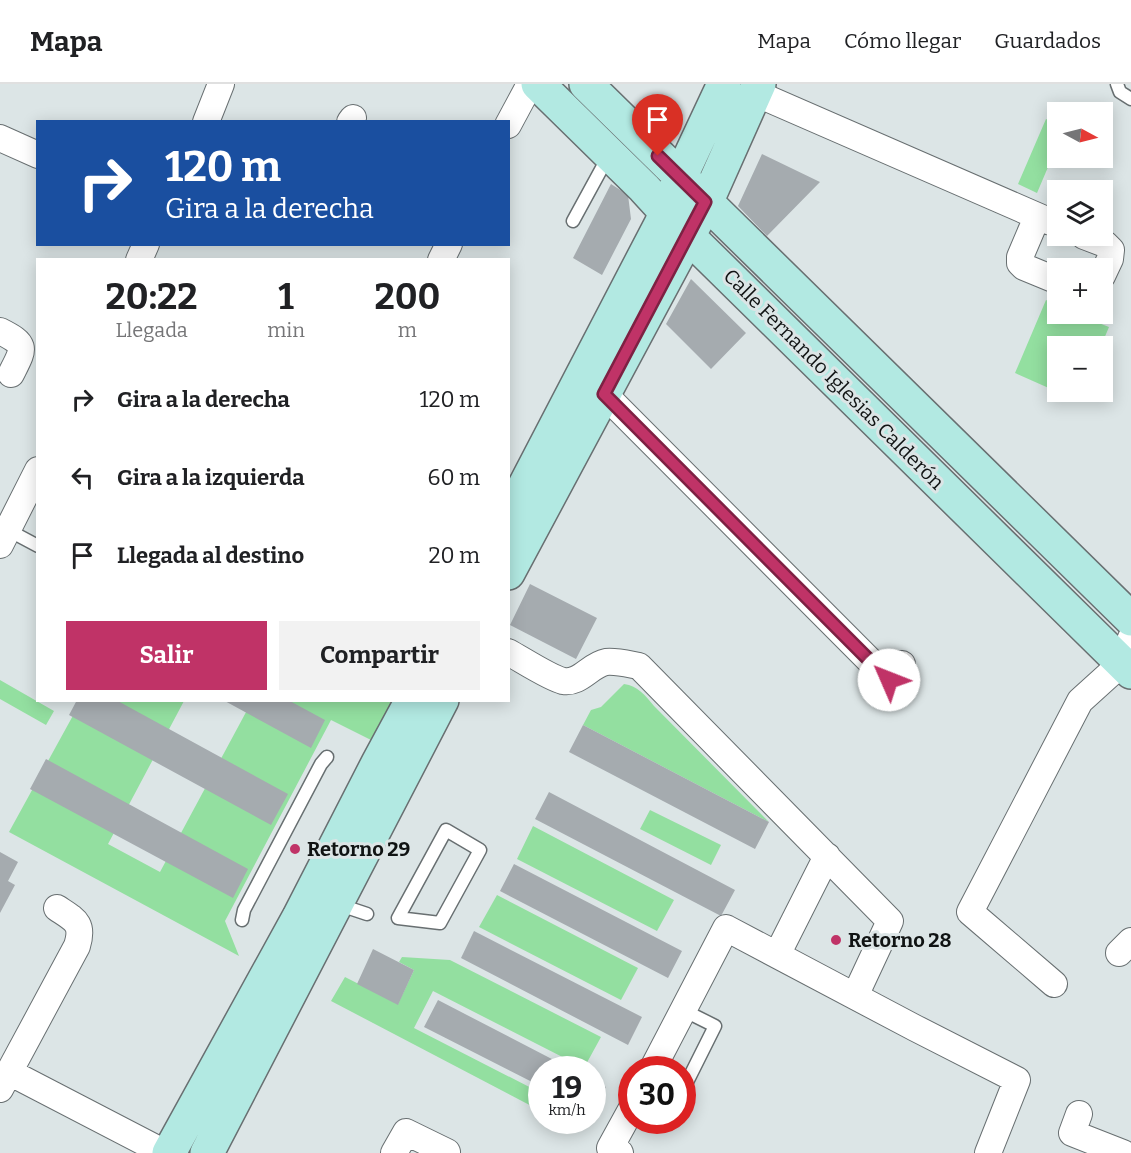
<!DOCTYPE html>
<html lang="es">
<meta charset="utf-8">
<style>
body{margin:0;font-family:Bitter,serif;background:#f2f2f2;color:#202124;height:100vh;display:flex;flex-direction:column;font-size:22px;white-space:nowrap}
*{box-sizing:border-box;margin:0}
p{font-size:20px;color:#757577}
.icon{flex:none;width:33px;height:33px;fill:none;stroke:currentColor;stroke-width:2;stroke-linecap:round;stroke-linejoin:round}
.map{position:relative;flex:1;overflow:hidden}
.side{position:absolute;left:36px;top:174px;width:474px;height:444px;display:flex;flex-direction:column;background:#fff;border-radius:0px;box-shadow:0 3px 15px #0003}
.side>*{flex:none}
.top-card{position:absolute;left:36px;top:36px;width:474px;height:126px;border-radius:0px;box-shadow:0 3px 15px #0003;background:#1a4fa0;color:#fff;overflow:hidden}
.needle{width:39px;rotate:97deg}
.buttons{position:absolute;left:1047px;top:18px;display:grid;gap:12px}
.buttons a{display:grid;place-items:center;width:66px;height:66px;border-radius:0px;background:#fff;box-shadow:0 3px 15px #0003;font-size:30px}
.speed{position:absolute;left:528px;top:972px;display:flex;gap:12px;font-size:30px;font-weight:700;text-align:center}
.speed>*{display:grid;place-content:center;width:78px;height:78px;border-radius:50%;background:#fff;box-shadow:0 3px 15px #0003;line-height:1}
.speed small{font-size:15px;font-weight:400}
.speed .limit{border:9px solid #d22;background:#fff;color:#111}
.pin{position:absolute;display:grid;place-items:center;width:51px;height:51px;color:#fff;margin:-62px -26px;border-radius:50% 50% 50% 0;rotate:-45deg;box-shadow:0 0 6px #0007}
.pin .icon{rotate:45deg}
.me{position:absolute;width:66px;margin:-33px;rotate:314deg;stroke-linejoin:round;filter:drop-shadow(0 0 4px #0008)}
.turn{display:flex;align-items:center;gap:21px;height:126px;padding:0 30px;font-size:27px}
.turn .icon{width:78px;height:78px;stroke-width:2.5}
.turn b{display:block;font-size:42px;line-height:51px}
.eta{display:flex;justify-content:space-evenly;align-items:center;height:102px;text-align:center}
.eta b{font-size:36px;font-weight:700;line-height:42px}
.primary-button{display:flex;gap:12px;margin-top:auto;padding:12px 30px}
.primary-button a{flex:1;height:69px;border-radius:0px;background:#c03367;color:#fff;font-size:24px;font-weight:700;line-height:69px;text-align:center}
.primary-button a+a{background:#f2f2f2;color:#202124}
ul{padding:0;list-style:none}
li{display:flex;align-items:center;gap:18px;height:78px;padding:0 30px}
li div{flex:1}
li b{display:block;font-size:22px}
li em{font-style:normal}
header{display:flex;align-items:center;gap:36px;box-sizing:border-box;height:84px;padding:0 30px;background:#fff;border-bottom:2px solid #e0e0e0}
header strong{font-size:28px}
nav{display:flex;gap:33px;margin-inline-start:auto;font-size:21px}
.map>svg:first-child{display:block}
.green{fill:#93dfa0}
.building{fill:#a5abaf}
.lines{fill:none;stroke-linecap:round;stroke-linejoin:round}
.lane-casing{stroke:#686f71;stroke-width:15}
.street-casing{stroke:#686f71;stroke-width:28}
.secondary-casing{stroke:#686f71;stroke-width:36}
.lane{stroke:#fff;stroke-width:12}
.street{stroke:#fff;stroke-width:26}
.secondary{stroke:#b2e9e2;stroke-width:33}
.route-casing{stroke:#7d2143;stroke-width:15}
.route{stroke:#c03367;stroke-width:10}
.poi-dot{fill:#c03367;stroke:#dce5e6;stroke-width:2}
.labels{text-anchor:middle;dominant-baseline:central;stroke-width:6;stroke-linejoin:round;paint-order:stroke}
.street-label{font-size:20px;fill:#101313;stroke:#dce5e6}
.poi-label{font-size:20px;font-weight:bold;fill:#101313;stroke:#dce5e6;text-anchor:start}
</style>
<header>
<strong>Mapa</strong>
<nav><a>Mapa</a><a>Cómo llegar</a><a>Guardados</a></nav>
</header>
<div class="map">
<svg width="1131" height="1069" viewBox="0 0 1131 1069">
<rect width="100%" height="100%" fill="#dce5e6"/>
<!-- green -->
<path class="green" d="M1046 35 1057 40V62L1037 109 1018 100Z
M1046 216 1057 221 1058 230H1076L1109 243 1101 262H1058V308H1082L1078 317 1015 289Z
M0 596 54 627 46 641 0 615Z
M624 600C638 602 645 611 654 622L769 738 583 641 591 626 601 623Z
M81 617H184L108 760 160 788 252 617H404L381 661 331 636 225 837 239 872 9 748Z
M650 726 721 761 711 781 640 745Z
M533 742 674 816 657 847 517 775Z
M497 811 638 884 621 916 479 843Z
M402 873 450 876 601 953 584 984 433 907 414 944 541 1009V1027L331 917 345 893 398 920 414 886 399 878Z"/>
<!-- building -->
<path class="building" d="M762 70 820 98 767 152 738 122Z
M611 100 628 111 631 135 602 191 573 174Z
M691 195 746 249 711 285 666 240Z
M530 500 597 534 576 575 510 541Z
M77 616H116L288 710 271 741 69 631Z
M223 616H288L325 636 311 664Z
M583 641 769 738 755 765 569 668Z
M46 675 248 785 233 814 30 705Z
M549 708 735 806 721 832 535 735Z
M0 768 18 778 8 797 15 801 0 829Z
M514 780 682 867 668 894 500 807Z
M474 847 642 933 628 961 461 874Z
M373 865 414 886 398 921 357 900Z
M438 916 573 986H542V1003L424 943Z
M592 996 606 1003 592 1028Z"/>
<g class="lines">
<!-- lane casing -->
<g class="lane-casing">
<path id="lane" d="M1117 0 1120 8 1131 15
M573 137 609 71
M8 446 38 462
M446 746 480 766 440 839 398 834Z
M337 820 367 830
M242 836 244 826 321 680 327 673
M682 995 687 998 715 942 683 926"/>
</g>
<!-- street casing -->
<g class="street-casing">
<path id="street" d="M755 9 1058 141
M206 38 221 0
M350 38 353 34
M508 41 530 0
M0 54 38 71
M1037 133 1020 173V179L1024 183 1058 197
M1084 152 1105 160 1111 166 1110 175 1102 192
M139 176 146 160
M441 176 449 160
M0 247C28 261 24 264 11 290
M604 310 889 596 902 580
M0 461 38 386
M508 568C521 575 550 594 563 597 580 600 590 581 606 578 617 577 628 580 639 582L890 837 855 912
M1119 869 1131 857
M777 871 827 772
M1054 900 970 828 1080 617 1122 579 1131 554
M652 986 726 844 915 944 1017 996 988 1069
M9 988 165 1069
M0 1005 77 862C84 839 75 836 57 824
M1079 1030 1072 1049 1123 1069
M394 1069 406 1048 447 1068
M620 1069 610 1064 632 1024"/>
</g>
<!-- secondary casing -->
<g class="secondary-casing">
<path id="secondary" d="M538 0 644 104 688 152 1131 588
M586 0 1131 535
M508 434 661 140 680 94 724 0
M508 489 706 119 759 0
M169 1069 299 833 378 679 412 616
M207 1069 442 616"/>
</g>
<!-- lane -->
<use href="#lane" class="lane"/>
<!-- street -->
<use href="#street" class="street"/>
<!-- secondary -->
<use href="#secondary" class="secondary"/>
</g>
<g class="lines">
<!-- route casing -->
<g class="route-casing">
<path id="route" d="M658 72 705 118 604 310 889 596"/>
</g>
<!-- route -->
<use href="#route" class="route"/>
</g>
<!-- markers -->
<g class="poi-dot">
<circle cx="295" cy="765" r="6"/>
<circle cx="836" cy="856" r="6"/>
</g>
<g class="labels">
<!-- street labels -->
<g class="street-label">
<text transform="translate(834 295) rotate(45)">Calle Fernando Iglesias Calderón</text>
</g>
<!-- poi labels -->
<g class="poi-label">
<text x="307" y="765">Retorno 29</text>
<text x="848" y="856">Retorno 28</text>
</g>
</g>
</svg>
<div class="buttons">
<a><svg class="needle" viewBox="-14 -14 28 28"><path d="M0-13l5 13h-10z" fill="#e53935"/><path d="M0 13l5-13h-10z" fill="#757577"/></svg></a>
<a><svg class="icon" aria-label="layers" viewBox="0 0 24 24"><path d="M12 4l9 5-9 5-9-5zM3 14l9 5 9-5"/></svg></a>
<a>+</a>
<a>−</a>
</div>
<div class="speed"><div>19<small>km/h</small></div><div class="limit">30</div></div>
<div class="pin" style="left:658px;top:72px;background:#d93025"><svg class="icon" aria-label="arrive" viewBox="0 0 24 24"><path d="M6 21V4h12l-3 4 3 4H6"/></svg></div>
<svg class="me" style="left:889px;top:596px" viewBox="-20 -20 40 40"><circle r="19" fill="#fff"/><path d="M0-13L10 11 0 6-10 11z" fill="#c03367"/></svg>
<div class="top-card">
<div class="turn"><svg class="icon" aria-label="right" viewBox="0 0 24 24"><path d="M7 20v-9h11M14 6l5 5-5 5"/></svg><div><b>120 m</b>Gira a la derecha</div></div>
</div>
<section class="side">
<div class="eta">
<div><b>20:22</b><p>Llegada</p></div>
<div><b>1</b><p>min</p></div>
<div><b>200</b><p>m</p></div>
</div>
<ul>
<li><svg class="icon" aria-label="right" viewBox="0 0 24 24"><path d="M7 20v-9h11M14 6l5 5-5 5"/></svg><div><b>Gira a la derecha</b></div><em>120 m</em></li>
<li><svg class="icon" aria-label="left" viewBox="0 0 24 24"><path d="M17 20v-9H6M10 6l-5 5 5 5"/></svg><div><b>Gira a la izquierda</b></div><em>60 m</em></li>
<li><svg class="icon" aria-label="arrive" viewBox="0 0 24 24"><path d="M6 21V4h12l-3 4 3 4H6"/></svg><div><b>Llegada al destino</b></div><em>20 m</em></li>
</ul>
<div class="primary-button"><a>Salir</a><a>Compartir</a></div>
</section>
</div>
